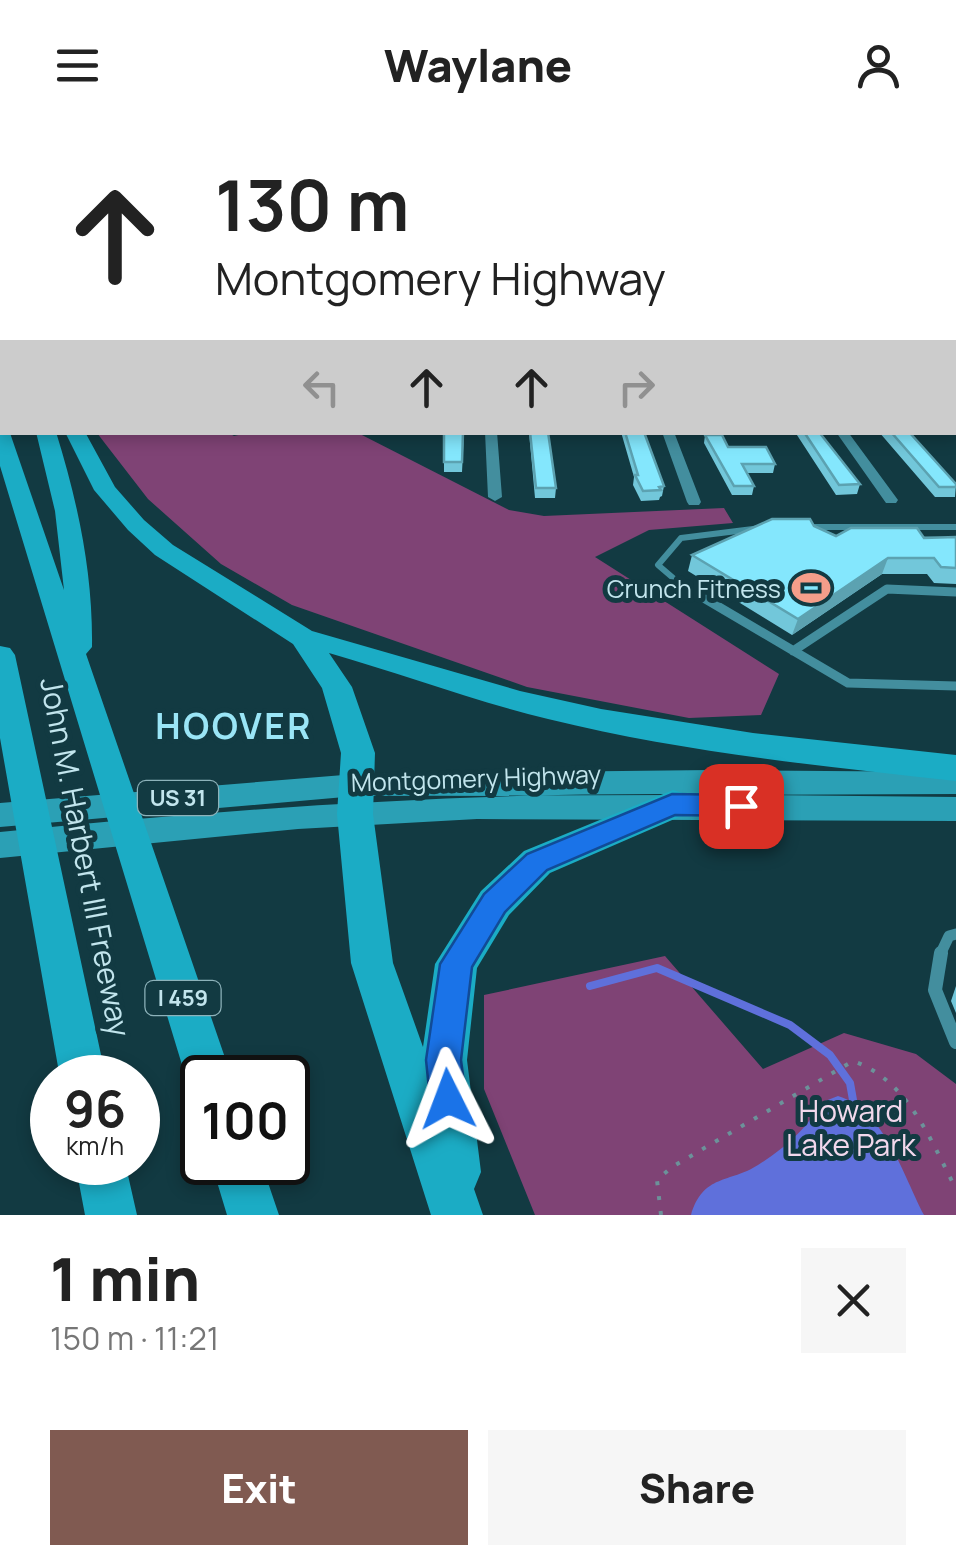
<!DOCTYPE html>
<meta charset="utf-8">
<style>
body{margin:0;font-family:Manrope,sans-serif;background:#f6f6f6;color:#222;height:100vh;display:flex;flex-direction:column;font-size:38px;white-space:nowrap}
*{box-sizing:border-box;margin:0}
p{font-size:32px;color:#767676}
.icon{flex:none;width:55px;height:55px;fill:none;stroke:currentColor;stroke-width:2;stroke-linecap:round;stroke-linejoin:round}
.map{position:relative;height:1085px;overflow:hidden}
.panel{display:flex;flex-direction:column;background:#fff;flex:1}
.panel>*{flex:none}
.hud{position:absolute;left:0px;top:0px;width:958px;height:305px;box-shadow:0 5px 15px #0003;background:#fff;color:#222;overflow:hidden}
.speed{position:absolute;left:30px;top:925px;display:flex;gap:20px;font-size:50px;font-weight:700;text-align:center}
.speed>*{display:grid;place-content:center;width:130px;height:130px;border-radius:50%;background:#fff;box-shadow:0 5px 15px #0003;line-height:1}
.speed small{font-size:25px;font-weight:400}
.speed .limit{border:5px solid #111;border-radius:15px;background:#fff;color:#111}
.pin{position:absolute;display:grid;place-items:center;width:85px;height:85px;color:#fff;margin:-42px;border-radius:20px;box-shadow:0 5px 15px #0006}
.me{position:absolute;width:110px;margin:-55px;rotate:357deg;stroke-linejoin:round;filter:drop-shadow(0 0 8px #0008)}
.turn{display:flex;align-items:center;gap:35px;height:210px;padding:0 50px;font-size:45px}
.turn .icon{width:130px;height:130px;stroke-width:2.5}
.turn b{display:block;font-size:70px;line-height:85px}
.lanes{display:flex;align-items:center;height:95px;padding:0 50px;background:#0003;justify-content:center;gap:50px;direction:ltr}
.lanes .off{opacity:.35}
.round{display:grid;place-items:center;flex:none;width:105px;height:105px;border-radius:0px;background:#f6f6f6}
.headline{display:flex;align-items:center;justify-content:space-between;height:170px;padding:0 50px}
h1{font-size:60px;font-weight:800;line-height:75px}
.cta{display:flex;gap:20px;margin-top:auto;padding:20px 50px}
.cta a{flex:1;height:115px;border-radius:0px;background:#805a51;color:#fff;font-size:40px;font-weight:800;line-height:115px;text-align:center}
.cta a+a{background:#f6f6f6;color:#222}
header{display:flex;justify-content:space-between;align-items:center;height:130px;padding:0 50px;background:#fff;font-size:45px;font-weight:800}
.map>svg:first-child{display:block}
.green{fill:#7f4375}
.water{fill:#5f70db}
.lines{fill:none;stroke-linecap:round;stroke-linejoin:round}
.stream{stroke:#5f70db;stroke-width:8}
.path{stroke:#6c929a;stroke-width:4;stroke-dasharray:4 11;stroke-linecap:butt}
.service-far3{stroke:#438e9e;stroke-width:6}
.service-far2{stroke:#438e9e;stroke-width:9}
.service-far1{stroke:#438e9e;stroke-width:11}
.service{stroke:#438e9e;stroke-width:14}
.minor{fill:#438e9e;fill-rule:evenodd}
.tertiary{fill:#438e9e;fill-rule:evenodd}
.primary{fill:#2ba0b5;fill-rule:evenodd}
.motorway{fill:#1bacc5;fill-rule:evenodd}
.wall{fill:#72c7da}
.shaded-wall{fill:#5ca2b1}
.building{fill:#84e7fd;stroke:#5ca2b1;stroke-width:2.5}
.route{fill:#1a73e8;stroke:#114b97;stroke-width:2.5}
.labels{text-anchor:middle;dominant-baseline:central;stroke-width:10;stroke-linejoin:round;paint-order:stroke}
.shield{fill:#123a42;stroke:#8db2ba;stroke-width:2.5}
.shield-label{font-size:22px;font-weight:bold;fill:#c2e5ed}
.poi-label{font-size:25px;fill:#c2e5ed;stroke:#123a42;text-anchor:end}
.street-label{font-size:25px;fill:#c2e5ed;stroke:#123a42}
.near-street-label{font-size:30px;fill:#c2e5ed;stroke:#123a42}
.near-park-label{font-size:30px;fill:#f2d8ec;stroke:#123a42}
.district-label{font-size:35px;font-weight:bold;letter-spacing:2.5px;fill:#9ae5f6;stroke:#123a42}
</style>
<header><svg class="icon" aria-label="menu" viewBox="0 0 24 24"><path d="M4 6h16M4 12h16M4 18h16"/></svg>Waylane<svg class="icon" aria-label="person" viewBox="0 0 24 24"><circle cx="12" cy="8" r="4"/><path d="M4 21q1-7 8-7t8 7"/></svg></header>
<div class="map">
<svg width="956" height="1085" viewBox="0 0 956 1085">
<rect width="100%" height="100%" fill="#123a42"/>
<!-- green -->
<path class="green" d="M227 302 234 306 251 302 358 303 509 380 544 386 724 378 733 393 649 400 595 427 779 544 761 585 689 588 527 557 292 475 221 434 148 369 97 303Z
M665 826 763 939 844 903 916 924 956 954V1085H535L484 959V865Z"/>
<!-- water -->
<path class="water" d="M838 966C885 981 903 1045 924 1085H691C703 1044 730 1053 758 1035 783 1019 808 999 820 973Z"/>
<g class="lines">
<!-- stream -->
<path class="stream" d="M590 856 657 838 790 895 830 925 850 953 853 970"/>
<!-- path -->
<path class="path" d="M661 1085 657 1050 672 1037 853 931C908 950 931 1011 956 1059"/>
<!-- service-far3 -->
<path class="service-far3" d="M806 397H956
M679 453 658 435 681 408 761 398"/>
<!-- service-far2 -->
<path class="service-far2" d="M675 451 848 553 956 556
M793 521 887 459 956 462"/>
<!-- service-far1 -->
<path class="service-far1" d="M940 825 949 806 956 804"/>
<!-- service -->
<path class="service" d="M941 823 935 860 956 912"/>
<!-- minor -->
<path class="minor" d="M955 226H956V232H955Z
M955 242H956V249H955Z
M485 302H497L502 367 495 371 488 367Z
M662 302H674L701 372 699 375H689L687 372Z
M836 302H848L898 370 896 373H886Z"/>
<!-- tertiary -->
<path class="tertiary" d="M955 143 956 144V150L955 149Z"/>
<!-- primary -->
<path class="primary" d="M712 640 956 642V664L356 666 0 697V673L356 644Z
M657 664 956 667V691L477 689 298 699 0 728V702C219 680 437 664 657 664Z"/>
<!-- motorway -->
<path class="motorway" d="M0 142 2 143V153H0Z
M0 174H2V189L0 188Z
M0 297 2 302 10 303 64 460 55 381 36 302H56C78 373 93 443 92 517L86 524 232 948H202V969L192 965 186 948 0 336Z
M65 302H85L115 357 144 390 173 415 312 501 520 561 601 579 753 603 956 625V651C819 636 682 622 548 589 474 571 402 544 329 523L352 557 375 623 373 684 393 833 423 917 435 834 481 761 524 721 673 660 686 664 691 674 686 684 550 743 509 785 477 838 467 930 481 1042 474 1059 483 1085H431L351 833 337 684 341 623 322 558 293 514 155 425 128 400 94 360Z
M0 516 10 518 15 525 106 948H60L0 608Z
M75 1032H125L137 1085H85Z
M211 1032H261L279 1085H227Z"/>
</g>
<!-- wall -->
<path class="wall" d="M444 302H464L462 342H444Z
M529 302H548L556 358 555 368H535Z
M621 302H644L664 356 662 366 660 367 659 370 641 371 633 355 634 347Z
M795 302H819L860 354 857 364 836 365Z
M879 302H909L956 354 955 367H935Z
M705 305 728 317 775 334 773 343H747L754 356 752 365H732L704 313Z
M814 396 836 406 956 407V454L934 453 927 444H882L792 505 688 441 692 425Z
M956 856V883L951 871Z"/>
<!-- shaded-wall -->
<path class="shaded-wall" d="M888 428 882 444 792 505 798 489Z"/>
<!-- building -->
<path class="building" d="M444 302H463L462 332H444Z
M530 302H548L556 358H536Z
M625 302H644L664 356 659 357 661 360 643 361 635 345H638Z
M804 302H819L860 354 839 355Z
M891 302H909L956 354V357H939Z
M705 305H722L728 317H766L775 334H742L754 356H734Z
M772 389H810L814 396 836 406 851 398H917L924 408 956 407V438L941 437 934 428H888L798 489 692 425Z"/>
<!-- sky -->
<linearGradient id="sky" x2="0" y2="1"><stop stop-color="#0a2024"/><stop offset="0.47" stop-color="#335565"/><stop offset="1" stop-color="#335565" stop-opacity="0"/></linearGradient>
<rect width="956" height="286" fill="url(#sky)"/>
<!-- route -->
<path class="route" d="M672 664 741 665 751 668 755 676 751 683 741 686 675 685 547 740 505 782 472 837 461 930 466 969 461 982 448 987 435 982 430 969 426 930 440 834 484 764 527 724Z"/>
<!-- icons -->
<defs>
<g id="stadium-bare" transform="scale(3)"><path d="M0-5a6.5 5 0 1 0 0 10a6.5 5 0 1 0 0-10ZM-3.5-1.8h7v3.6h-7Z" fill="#f49e8a" stroke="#123a42" stroke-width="2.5" paint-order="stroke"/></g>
</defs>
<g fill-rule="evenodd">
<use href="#stadium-bare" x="811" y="458"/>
</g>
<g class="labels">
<!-- shield labels -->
<g class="shield">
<rect x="138" y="651" width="80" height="34" rx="8"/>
<rect x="145.5" y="851" width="75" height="34" rx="8"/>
</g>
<g class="shield-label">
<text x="178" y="668">US 31</text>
<text x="183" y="868">I 459</text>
</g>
<!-- poi labels -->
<g class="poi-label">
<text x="781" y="458">Crunch Fitness</text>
</g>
<!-- street labels -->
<g class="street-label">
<text transform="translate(476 648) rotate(-2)">Montgomery Highway</text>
</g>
<!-- near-street labels -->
<g class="near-street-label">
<text transform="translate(86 727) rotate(79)">John M. Harbert III Freeway</text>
</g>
<!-- near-park labels -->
<g class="near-park-label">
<text x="851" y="980">Howard<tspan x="851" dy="34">Lake Park</tspan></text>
</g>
<!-- district labels -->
<g class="district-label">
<text x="234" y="596">HOOVER</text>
</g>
</g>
</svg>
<div class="speed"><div>96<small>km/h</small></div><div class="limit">100</div></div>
<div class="pin" style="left:741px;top:676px;background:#d93025"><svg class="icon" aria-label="arrive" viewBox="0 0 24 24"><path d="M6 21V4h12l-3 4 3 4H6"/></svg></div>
<svg class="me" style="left:448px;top:969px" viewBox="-20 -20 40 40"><path d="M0-17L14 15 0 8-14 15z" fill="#1a73e8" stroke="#fff" stroke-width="4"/></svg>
<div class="hud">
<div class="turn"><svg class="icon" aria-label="ahead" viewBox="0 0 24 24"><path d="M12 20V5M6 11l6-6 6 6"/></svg><div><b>130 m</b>Montgomery Highway</div></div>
<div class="lanes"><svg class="icon off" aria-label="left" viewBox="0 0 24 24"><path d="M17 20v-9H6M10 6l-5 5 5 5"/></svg><svg class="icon" aria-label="ahead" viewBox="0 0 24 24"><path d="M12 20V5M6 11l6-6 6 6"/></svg><svg class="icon" aria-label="ahead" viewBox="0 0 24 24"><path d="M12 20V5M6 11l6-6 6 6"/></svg><svg class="icon off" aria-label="right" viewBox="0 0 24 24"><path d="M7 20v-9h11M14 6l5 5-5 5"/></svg></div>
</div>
</div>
<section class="panel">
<div class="headline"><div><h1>1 min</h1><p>150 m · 11:21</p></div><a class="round"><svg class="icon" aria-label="close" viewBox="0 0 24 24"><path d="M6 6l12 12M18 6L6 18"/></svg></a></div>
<div class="cta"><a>Exit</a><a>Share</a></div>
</section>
